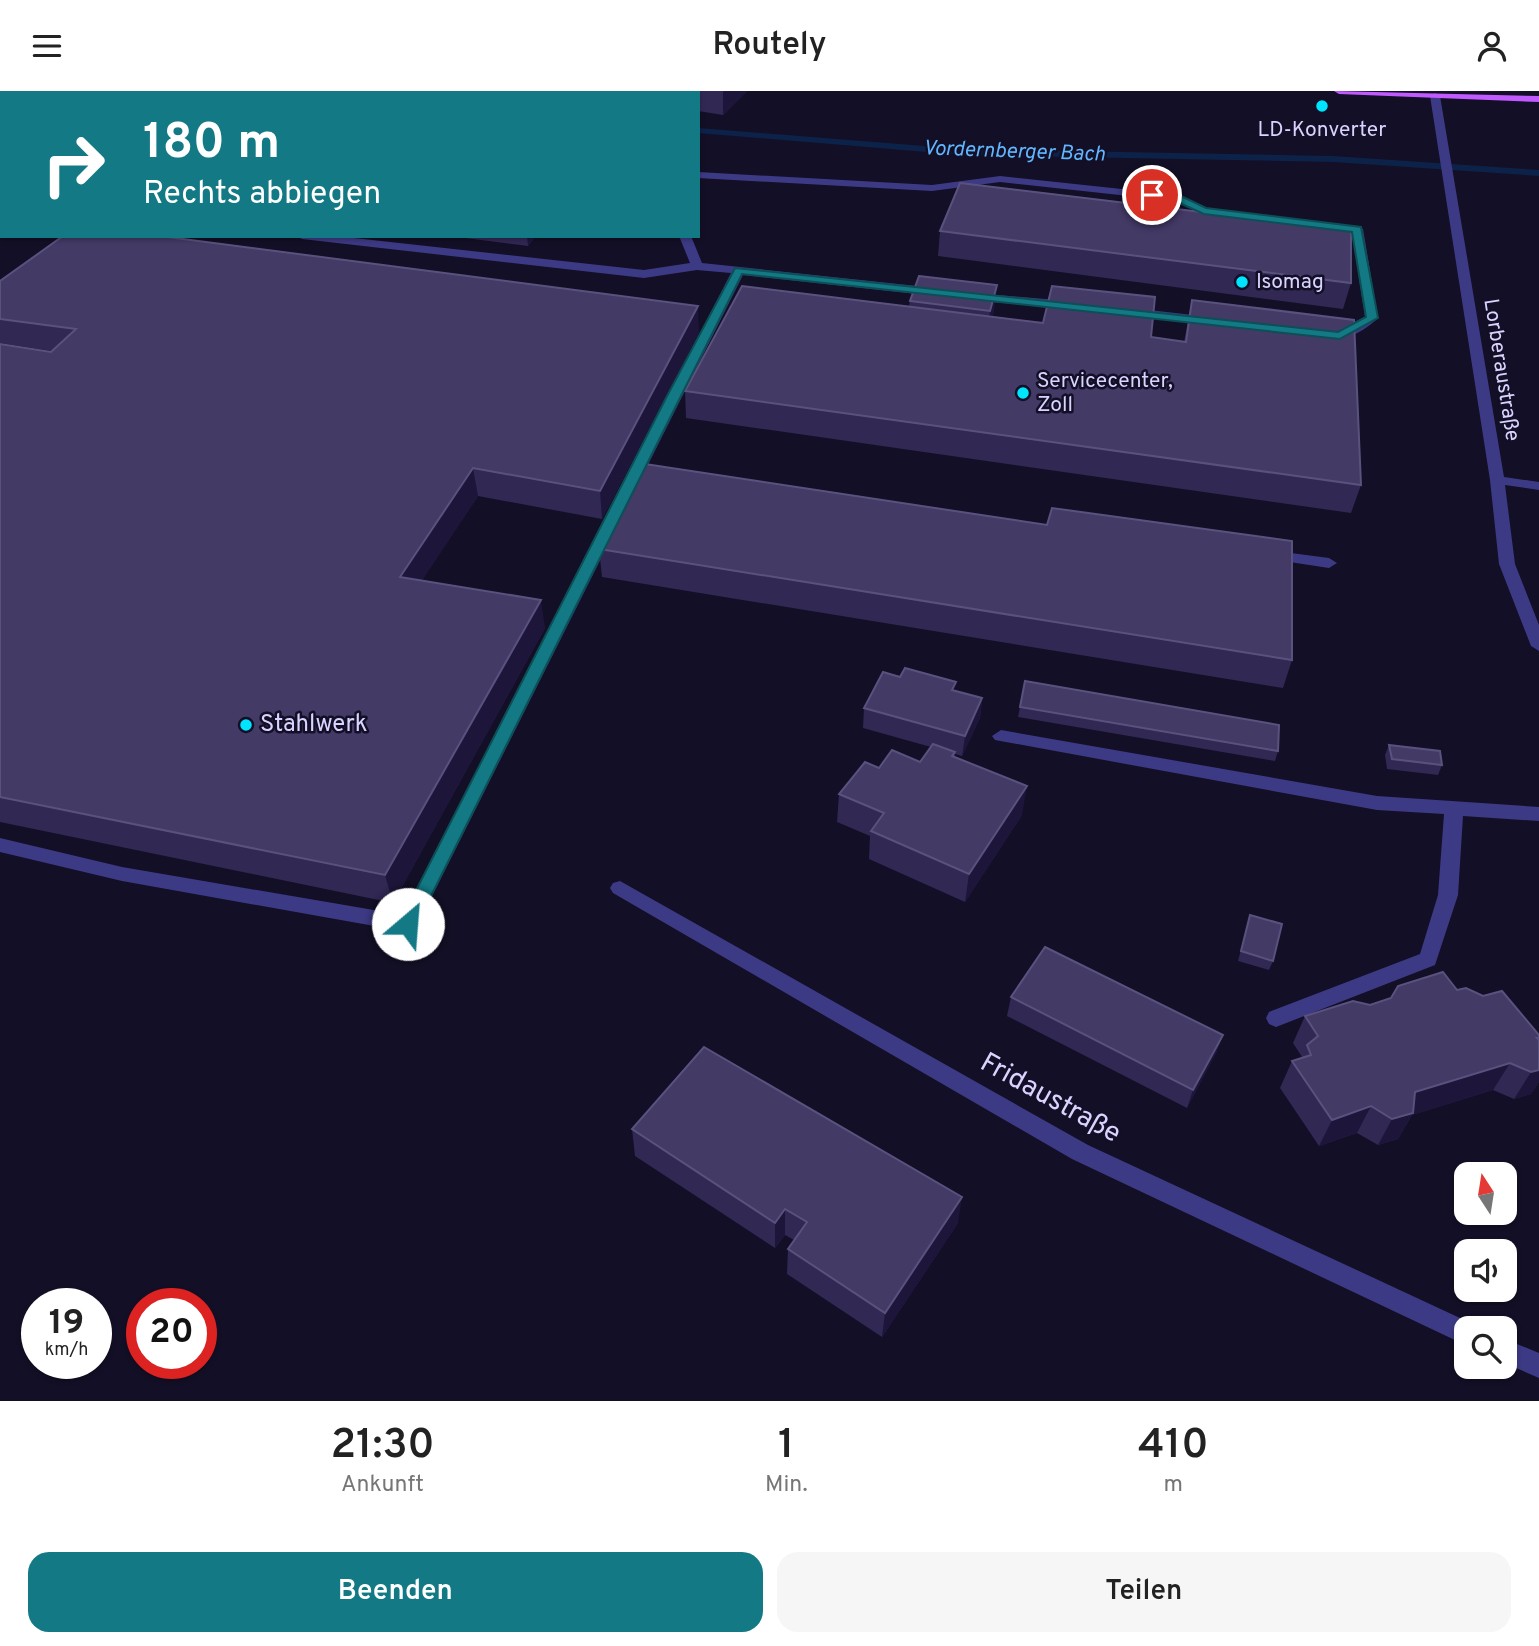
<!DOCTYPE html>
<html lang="de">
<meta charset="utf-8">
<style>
body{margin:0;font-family:Overpass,sans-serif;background:#f6f6f6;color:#222;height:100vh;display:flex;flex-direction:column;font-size:26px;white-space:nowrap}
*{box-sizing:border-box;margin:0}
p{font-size:23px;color:#767676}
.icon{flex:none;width:38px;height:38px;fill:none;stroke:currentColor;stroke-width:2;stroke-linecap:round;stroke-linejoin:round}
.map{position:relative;height:1310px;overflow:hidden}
.drawer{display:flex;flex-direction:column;background:#fff;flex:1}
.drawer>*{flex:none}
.top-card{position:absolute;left:0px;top:0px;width:700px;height:147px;box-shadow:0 2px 5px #0004;background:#137a85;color:#fff;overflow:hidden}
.needle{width:46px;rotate:348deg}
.fabs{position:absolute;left:1454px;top:1071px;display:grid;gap:14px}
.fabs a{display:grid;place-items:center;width:63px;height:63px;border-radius:14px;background:#fff;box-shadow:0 2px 5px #0004;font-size:35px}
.speed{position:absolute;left:21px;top:1197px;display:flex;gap:14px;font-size:35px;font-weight:700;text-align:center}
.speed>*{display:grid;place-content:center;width:91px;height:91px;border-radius:50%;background:#fff;box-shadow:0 2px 5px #0004;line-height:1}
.speed small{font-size:18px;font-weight:400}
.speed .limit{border:10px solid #d22;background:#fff;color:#111}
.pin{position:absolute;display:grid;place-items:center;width:60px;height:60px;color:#fff;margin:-30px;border:4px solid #fff;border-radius:50%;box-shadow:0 2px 7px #0007}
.me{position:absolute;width:77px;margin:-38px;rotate:27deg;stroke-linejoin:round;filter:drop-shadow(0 0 5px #0008)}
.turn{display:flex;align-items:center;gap:24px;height:147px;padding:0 28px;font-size:32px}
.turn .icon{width:91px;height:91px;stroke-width:2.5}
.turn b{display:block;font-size:49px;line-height:60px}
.eta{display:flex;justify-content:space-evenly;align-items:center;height:119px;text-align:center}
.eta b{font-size:42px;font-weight:600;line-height:49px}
.action{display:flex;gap:14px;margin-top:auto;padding:14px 28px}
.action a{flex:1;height:80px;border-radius:21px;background:#137a85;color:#fff;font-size:28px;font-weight:600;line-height:80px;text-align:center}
.action a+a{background:#f6f6f6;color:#222}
header{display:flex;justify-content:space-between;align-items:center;height:91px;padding:0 28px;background:#fff;font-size:32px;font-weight:600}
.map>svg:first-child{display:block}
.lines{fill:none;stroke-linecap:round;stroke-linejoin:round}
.stream{fill:#0c2248;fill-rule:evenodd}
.minor{fill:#3d3a85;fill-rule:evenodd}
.major{fill:#c25bff;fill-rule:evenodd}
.wall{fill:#312854}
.shaded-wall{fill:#1d163a}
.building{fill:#433a66;stroke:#5a527e;stroke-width:2}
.route{fill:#137a85;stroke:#0c4f56;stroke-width:2}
.poi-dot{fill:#00e5ff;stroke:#130f26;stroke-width:2.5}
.labels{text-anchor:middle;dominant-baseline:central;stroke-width:5;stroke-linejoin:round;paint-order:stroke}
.far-poi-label{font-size:21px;fill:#d9d4ff;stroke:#130f26;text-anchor:start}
.far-water-label{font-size:21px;font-style:italic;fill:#62b6ff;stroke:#130f26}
.far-street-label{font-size:21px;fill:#d9d4ff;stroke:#130f26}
.poi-label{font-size:24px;fill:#d9d4ff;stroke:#130f26;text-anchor:start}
.near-street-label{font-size:28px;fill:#d9d4ff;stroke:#130f26}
</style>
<header><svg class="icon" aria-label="menu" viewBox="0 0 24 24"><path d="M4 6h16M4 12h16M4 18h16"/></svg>Routely<svg class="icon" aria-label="person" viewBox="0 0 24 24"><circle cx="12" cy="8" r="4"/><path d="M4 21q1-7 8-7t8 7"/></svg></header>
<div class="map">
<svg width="1539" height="1310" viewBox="0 0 1539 1310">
<rect width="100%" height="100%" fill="#130f26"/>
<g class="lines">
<!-- stream -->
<path class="stream" d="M413 0 432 2H414Z
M698 37 962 58 1333 65 1539 79V85L1333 71 962 64 698 42Z"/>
<!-- minor -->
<path class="minor" d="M1435 2 1440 5 1504 386 1539 391V399L1505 394 1515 473 1539 534V560L1531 555 1499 473 1490 389 1430 5Z
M0 67H2L0 75Z
M698 81 932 94 1000 85 1178 104 1207 117 1357 135 1363 138 1378 227C1367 238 1341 255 1327 244L1365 226 1352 141 1204 123 1175 110 1000 91 932 100 698 87Z
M0 107H2V113H0Z
M296 145H336L644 179 690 172 679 145H691L702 172 936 197 942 201 936 205 743 184 418 833 415 838 408 841 122 790 0 761V747L122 776 403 824 731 182 697 179 644 187 302 148Z
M974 202 1069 210 1075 214 1069 218 970 209V203Z
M1131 217 1211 226 1217 230 1211 234 1127 224 1125 221Z
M1269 459 1329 467 1337 472 1329 477 1264 467 1261 464 1264 461Z
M1001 639 1377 705 1539 716V730L1463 725 1458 804 1435 874 1276 936 1269 933 1266 927 1269 921 1420 863 1438 804 1444 723 1377 719 995 649 992 645Z
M620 790 1088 1054 1475 1234 1476 1237H1466V1254L1457 1250 1072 1068 613 802 610 797 613 792Z
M1505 1248 1539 1262V1287L1505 1272Z"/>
<!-- major -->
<path class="major" d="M1334 0 1539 5V11L1339 3Z"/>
</g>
<!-- wall -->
<path class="wall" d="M563 0H747L723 24 698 20V2H575Z
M940 140 1351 192 1343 218 938 165Z
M450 145H536L528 155Z
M0 190 699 241 602 428 478 405 422 489 545 537 393 812 0 731V253L51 261 52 260 0 252Z
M1192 209 1361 394 1351 422 686 327 685 300 909 215 910 210 994 220 992 226 1184 251Z
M1047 434 1292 569 1283 597 602 486 599 458Z
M1025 590 1278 660 1275 670 1018 626Z
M955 600 982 607 980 627 962 665 955 663V666L1022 724 965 811 869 768 870 745 837 731 839 703 879 677 920 671 931 656 863 637 864 617Z
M1389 654 1442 674 1438 684 1387 678 1385 664Z
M1250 824 1273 870 1269 879 1238 870Z
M1457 899 1539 944V991L1531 1003 1514 1008 1493 999 1412 1024 1398 1048 1378 1054 1357 1042 1319 1055 1280 997 1292 970 1301 967 1302 966 1293 952 1305 925Z
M1011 906 1223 944 1216 962 1187 1017 1007 925Z
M632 1038 958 1132 882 1246 787 1183 788 1158 794 1149 785 1144 775 1157 635 1065Z"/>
<!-- shaded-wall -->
<path class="shaded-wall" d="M724 0H747L723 24V1Z
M527 145H536L528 155Z
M997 194 994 220 987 246 990 220Z
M698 215 699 241 602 428 600 400Z
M473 377 478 405 406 514 400 486Z
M541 509 545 537 393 812 385 784Z
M982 607 980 627 962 665 965 645Z
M1027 695 1022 724 965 811 969 783Z
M1223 944 1216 962 1187 1017 1193 999Z
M1510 972 1493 999 1412 1024 1398 1048 1378 1054 1392 1028 1415 1001Z
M1539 979V991L1531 1003 1514 1008 1531 981Z
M1371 1015 1357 1042 1319 1055 1332 1029Z
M962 1106 958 1132 882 1246 885 1222Z
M785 1118V1144L775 1157V1132Z"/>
<!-- building -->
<path class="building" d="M88 0H314L331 2H85Z
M960 92 1351 139V192L940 140Z
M63 145H160L698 215 600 400 473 377 400 486 541 509 385 784 0 706V253L51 261 76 238 0 228V190Z
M919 185 997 194 990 220 910 210Z
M742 195 1043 232 1052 195 1155 206 1151 246 1186 251 1192 209 1354 229 1361 394 685 300Z
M645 373 1047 434 1052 417 1292 450V569L599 458Z
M905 577 956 591 952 599 982 607 965 645 864 617 883 581 900 586Z
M1025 590 1279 634 1278 660 1020 616Z
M933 653 955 661 952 665 1027 695 969 783 871 740 884 722 839 703 865 671 879 677 892 659 920 671Z
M1389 654 1440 660 1442 674 1392 668Z
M1250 824 1282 833 1273 870 1241 860Z
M1045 856 1223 944 1193 999 1011 906Z
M1443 881 1457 899 1466 897 1483 905 1502 900 1539 944V947H1537L1539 949V979L1531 981 1510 972 1415 1001 1413 1022 1392 1028 1371 1015 1332 1029 1292 970 1311 964 1307 954 1318 945 1305 925 1353 910 1370 914 1391 907 1398 895Z
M704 956 962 1106 885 1222 788 1158 807 1131 785 1118 775 1132 632 1038Z"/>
<!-- route -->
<path class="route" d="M1152 101 1181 105 1206 117 1361 136 1378 227 1340 248 742 183 417 833 414 838H402L399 833 666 307 735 177 1338 241 1366 226 1352 141 1204 123 1175 110 1149 106V102Z"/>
<!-- markers -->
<g class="poi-dot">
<circle cx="1322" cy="15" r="7"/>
<circle cx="1242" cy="191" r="7"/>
<circle cx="1023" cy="302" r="7"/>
<circle cx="246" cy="634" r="7"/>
</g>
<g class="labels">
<!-- far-poi labels -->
<g class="far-poi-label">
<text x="1322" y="39" text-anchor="middle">LD-Konverter</text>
<text x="1256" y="191">Isomag</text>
<text x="1037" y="290">Servicecenter,<tspan x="1037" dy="24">Zoll</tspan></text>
</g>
<!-- far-water labels -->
<g class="far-water-label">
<text transform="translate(1014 61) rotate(2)">Vordernberger Bach</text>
</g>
<!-- far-street labels -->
<g class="far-street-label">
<text transform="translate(1501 279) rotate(81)">Lorberaustraße</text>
</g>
<!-- poi labels -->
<g class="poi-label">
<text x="260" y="634">Stahlwerk</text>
</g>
<!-- near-street labels -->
<g class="near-street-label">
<text transform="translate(1050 1008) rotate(29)">Fridaustraße</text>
</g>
</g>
</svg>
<div class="fabs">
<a><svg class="needle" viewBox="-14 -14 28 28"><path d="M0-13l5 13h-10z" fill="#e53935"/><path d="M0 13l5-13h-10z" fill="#767676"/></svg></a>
<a><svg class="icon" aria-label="sound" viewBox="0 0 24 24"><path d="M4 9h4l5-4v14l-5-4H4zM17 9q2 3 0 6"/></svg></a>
<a><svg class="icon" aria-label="search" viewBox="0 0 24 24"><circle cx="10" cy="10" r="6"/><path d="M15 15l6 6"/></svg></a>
</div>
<div class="speed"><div>19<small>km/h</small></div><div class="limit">20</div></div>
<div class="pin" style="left:1152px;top:104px;background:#d93025"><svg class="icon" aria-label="arrive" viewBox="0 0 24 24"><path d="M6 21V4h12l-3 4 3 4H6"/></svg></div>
<svg class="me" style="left:408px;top:833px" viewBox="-20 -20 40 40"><circle r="19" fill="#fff"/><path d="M0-13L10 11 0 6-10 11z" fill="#137a85"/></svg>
<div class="top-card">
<div class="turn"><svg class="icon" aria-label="right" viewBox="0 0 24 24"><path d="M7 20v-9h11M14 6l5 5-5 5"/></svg><div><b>180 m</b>Rechts abbiegen</div></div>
</div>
</div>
<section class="drawer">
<div class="eta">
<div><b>21:30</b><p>Ankunft</p></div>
<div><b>1</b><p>Min.</p></div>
<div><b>410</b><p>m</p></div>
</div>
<div class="action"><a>Beenden</a><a>Teilen</a></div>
</section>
